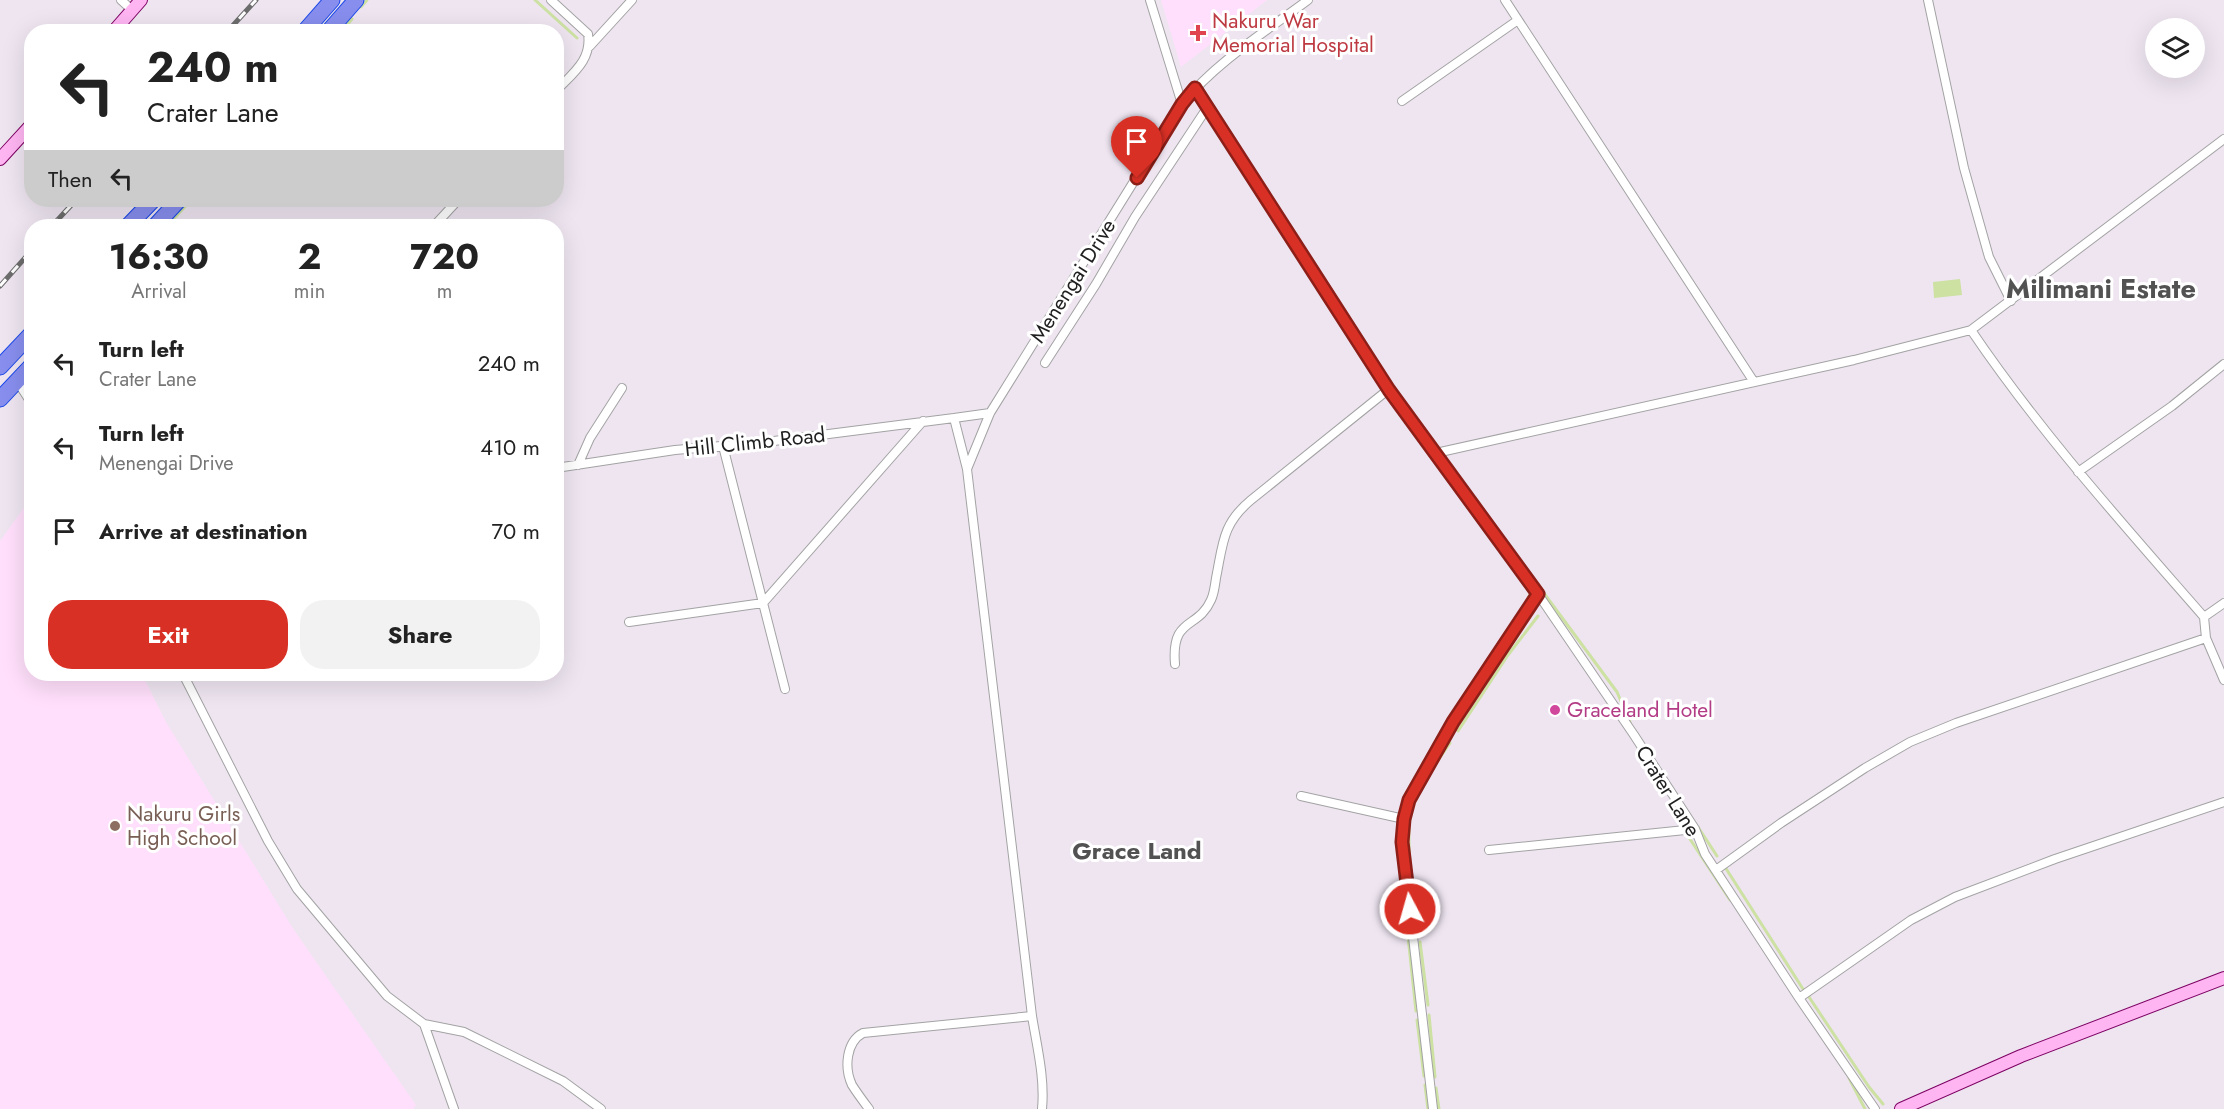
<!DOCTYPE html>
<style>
body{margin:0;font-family:Jost,sans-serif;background:#f2f2f2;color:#222;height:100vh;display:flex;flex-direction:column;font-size:22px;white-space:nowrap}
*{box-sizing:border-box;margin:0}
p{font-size:20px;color:#767676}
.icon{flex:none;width:33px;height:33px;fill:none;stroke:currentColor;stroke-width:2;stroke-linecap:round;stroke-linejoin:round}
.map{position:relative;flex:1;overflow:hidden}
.panel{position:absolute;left:24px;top:219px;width:540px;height:462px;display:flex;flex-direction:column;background:#fff;border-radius:24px;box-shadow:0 6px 24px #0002}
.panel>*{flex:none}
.guide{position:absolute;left:24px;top:24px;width:540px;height:183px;border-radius:24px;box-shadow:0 6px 24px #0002;background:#fff;color:#222;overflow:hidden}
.controls{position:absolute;left:2145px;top:18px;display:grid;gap:12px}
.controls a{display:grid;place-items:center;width:60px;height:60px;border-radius:50%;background:#fff;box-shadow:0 6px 24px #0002;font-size:30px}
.pin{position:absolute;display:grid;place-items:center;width:51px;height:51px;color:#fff;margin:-62px -26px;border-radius:50% 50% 50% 0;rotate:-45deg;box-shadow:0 0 6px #0007}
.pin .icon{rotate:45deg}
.me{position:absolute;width:66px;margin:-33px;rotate:354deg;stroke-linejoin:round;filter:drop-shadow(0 0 4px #0008)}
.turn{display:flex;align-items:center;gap:21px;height:126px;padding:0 24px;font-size:27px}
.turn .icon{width:78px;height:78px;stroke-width:2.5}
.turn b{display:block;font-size:42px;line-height:51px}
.then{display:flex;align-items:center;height:57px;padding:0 24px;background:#0003;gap:12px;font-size:22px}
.eta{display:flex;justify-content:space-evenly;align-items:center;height:102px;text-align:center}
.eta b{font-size:36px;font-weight:700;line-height:42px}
.action{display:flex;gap:12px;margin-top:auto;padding:12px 24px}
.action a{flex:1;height:69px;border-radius:24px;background:#d93025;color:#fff;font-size:24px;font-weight:700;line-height:69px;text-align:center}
.action a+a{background:#f2f2f2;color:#222}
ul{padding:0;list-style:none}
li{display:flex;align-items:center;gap:18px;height:84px;padding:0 24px}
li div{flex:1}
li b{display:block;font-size:22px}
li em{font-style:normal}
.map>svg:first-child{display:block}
.education{fill:#ffdffb}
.water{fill:#cce1a2}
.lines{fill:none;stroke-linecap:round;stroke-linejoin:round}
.stream{stroke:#cce1a2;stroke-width:3}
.street-casing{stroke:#a3a3a3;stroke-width:10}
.secondary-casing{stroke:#7c0061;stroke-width:14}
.highway-casing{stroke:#1847e8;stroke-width:17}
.street{stroke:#fff;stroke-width:8}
.secondary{stroke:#feb5f2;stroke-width:12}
.highway{stroke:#878eee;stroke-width:15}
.rail-casing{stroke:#6d6d6d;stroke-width:5}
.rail{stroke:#fff;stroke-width:3;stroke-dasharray:9;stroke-linecap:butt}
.route-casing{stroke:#8d1f18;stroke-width:15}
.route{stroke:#d93025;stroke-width:10}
.health-dot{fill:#e0444e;stroke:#fff;stroke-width:2}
.hotel-dot{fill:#d1479c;stroke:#fff;stroke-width:2}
.education-dot{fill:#8d6e63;stroke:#fff;stroke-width:2}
.labels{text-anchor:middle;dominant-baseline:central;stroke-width:6;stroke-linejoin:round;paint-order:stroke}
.health-label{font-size:21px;fill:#be3a42;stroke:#fff;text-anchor:start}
.street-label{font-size:21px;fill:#1f1f1f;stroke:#fff}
.hotel-label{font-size:21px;fill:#b23c85;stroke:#fff;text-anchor:start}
.education-label{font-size:21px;fill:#785e54;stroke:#fff;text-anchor:start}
.quarter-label{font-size:24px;font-weight:bold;fill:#525252;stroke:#fff}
.district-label{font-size:27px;font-weight:bold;fill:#525252;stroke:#fff}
</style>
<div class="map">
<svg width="2224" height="1109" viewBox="0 0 2224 1109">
<rect width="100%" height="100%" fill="#eee5f1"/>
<!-- education -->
<path class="education" d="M1161 0H1267L1181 67Z
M31 498 32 674H142L166 722 294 930 416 1105 413 1109H0V541Z"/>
<!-- water -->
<path class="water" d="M1960 279 1962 295 1934 298 1933 282Z"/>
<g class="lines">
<!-- stream -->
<path class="stream" d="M535 0 577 38
M361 7 367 0
M341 32 352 19
M167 226 191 200
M1526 569 1617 692 1630 722
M1527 606 1529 596
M1458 731 1508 655 1538 616
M1427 776 1450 743
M1415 797C1402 827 1413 889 1418 922
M1401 812 1405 800 1424 765
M1698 827 1717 856
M1686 833 1730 900
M1401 867 1402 877
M1725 867 1803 989
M1402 886 1404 900
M1405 908 1416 1011
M1420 942 1428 1005
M1809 997 1869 1087 1883 1104
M1429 1015 1435 1077
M1417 1020 1424 1076
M1849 1078 1865 1109
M1425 1085 1428 1109
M1436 1088 1439 1109"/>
<!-- street casing -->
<g class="street-casing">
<path id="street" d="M121 0 132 10
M551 0 588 34C592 60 573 73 556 91
M1150 0 1182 104
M1505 0 1754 382
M1928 0 1964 168 1989 257 2011 301
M590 46 632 0
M1195 88 1389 389 1538 594 1634 735 1695 829 1705 854 1799 998 1875 1109
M1402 101 1518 20
M434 226 458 200
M1971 330C2040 432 2123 524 2204 617L2206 638 2224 680
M1045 363 1096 284 1135 217 1207 108
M17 381 32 404
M1436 453 1854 360 1971 330 2224 139
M578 465 590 438 622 388
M556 468 675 450 766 442 954 418
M967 469 954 418 990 413
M2078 472 2172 406 2224 364
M2204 617 2224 603
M629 622 763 603 723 446
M1175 664C1171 616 1198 630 1211 600 1214 594 1215 585 1216 578 1223 544 1222 524 1251 500L1389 389
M183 674 268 841 297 889 387 996 424 1024 454 1109
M785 689 763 603 923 421
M1301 796 1404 819
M1489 850 1695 829
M1716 870 1781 823 1865 768 1910 742 1956 723 2206 638
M1799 998 1911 920 1955 897 2055 859 2224 802
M424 1024 464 1032 563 1081 601 1109
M869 1109C863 1101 857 1093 852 1085 844 1068 846 1042 863 1033L1032 1016
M1042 1109C1045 1078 1037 1047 1032 1016L967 469 990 413 1182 104C1216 62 1265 32 1308 0
M1433 1109 1402 842 1404 819 1409 800 1453 722 1538 594"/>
</g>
<!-- secondary casing -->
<g class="secondary-casing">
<path id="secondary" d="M113 32 141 0
M0 159 32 124
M1901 1109 2021 1056 2224 978"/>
</g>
<!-- highway casing -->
<g class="highway-casing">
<path id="highway" d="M304 32 332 0
M328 32 356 0
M128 226 153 200
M155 226 179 200
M0 367 32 333
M0 399 32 365"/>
</g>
<!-- street -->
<use href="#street" class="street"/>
<!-- secondary -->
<use href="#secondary" class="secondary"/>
<!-- highway -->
<use href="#highway" class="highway"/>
<!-- rail casing -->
<g class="rail-casing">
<path id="rail" d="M227 32 256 0
M52 226 76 200
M0 286 32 250"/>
</g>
<!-- rail -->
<use href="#rail" class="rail"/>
</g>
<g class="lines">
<!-- route casing -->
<g class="route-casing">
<path id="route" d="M1137 178 1182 104 1195 88 1389 390 1538 594 1453 722 1409 800 1404 819 1402 842 1410 909"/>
</g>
<!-- route -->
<use href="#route" class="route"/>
</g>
<!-- markers -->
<path class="health-dot" d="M1195 24h6v6h6v6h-6v6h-6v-6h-6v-6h6z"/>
<circle class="hotel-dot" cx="1555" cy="710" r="6"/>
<circle class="education-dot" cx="115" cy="826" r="6"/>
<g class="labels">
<!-- health labels -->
<g class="health-label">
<text x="1212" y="21">Nakuru War<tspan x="1212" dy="24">Memorial Hospital</tspan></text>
</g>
<!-- street labels -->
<g class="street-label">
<text transform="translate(1073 281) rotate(-58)">Menengai Drive</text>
<text transform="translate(755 442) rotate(-6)">Hill Climb Road</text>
<text transform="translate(1668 791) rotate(58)">Crater Lane</text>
</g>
<!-- hotel labels -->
<g class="hotel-label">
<text x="1567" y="710">Graceland Hotel</text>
</g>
<!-- education labels -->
<g class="education-label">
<text x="127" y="814">Nakuru Girls<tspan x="127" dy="24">High School</tspan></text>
</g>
<!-- quarter labels -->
<g class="quarter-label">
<text x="1137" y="850">Grace Land</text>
</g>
<!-- district labels -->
<g class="district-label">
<text x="2101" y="288">Milimani Estate</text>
</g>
</g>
</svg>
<div class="controls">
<a><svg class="icon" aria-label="layers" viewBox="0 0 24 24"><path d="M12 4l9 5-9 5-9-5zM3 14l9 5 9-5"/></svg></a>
</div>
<div class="pin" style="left:1137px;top:178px;background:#d93025"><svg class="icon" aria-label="arrive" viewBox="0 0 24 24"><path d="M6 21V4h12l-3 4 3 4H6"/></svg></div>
<svg class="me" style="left:1410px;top:909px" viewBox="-20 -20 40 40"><circle r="17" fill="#d93025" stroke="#fff" stroke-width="3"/><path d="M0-11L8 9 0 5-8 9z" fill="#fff"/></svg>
<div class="guide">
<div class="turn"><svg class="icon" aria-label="left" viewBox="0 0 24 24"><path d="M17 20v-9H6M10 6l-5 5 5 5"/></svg><div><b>240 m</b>Crater Lane</div></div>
<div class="then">Then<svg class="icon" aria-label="left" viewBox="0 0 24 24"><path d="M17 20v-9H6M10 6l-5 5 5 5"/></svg></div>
</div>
<section class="panel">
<div class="eta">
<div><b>16:30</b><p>Arrival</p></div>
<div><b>2</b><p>min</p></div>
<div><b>720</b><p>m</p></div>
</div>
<ul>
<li><svg class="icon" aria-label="left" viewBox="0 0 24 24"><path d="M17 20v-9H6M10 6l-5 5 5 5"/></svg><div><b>Turn left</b><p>Crater Lane</p></div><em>240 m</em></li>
<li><svg class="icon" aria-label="left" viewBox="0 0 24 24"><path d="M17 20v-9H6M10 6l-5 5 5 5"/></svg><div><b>Turn left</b><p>Menengai Drive</p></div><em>410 m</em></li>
<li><svg class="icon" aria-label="arrive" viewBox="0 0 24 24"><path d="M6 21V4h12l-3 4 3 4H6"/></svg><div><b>Arrive at destination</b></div><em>70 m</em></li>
</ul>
<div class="action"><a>Exit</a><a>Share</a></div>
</section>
</div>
